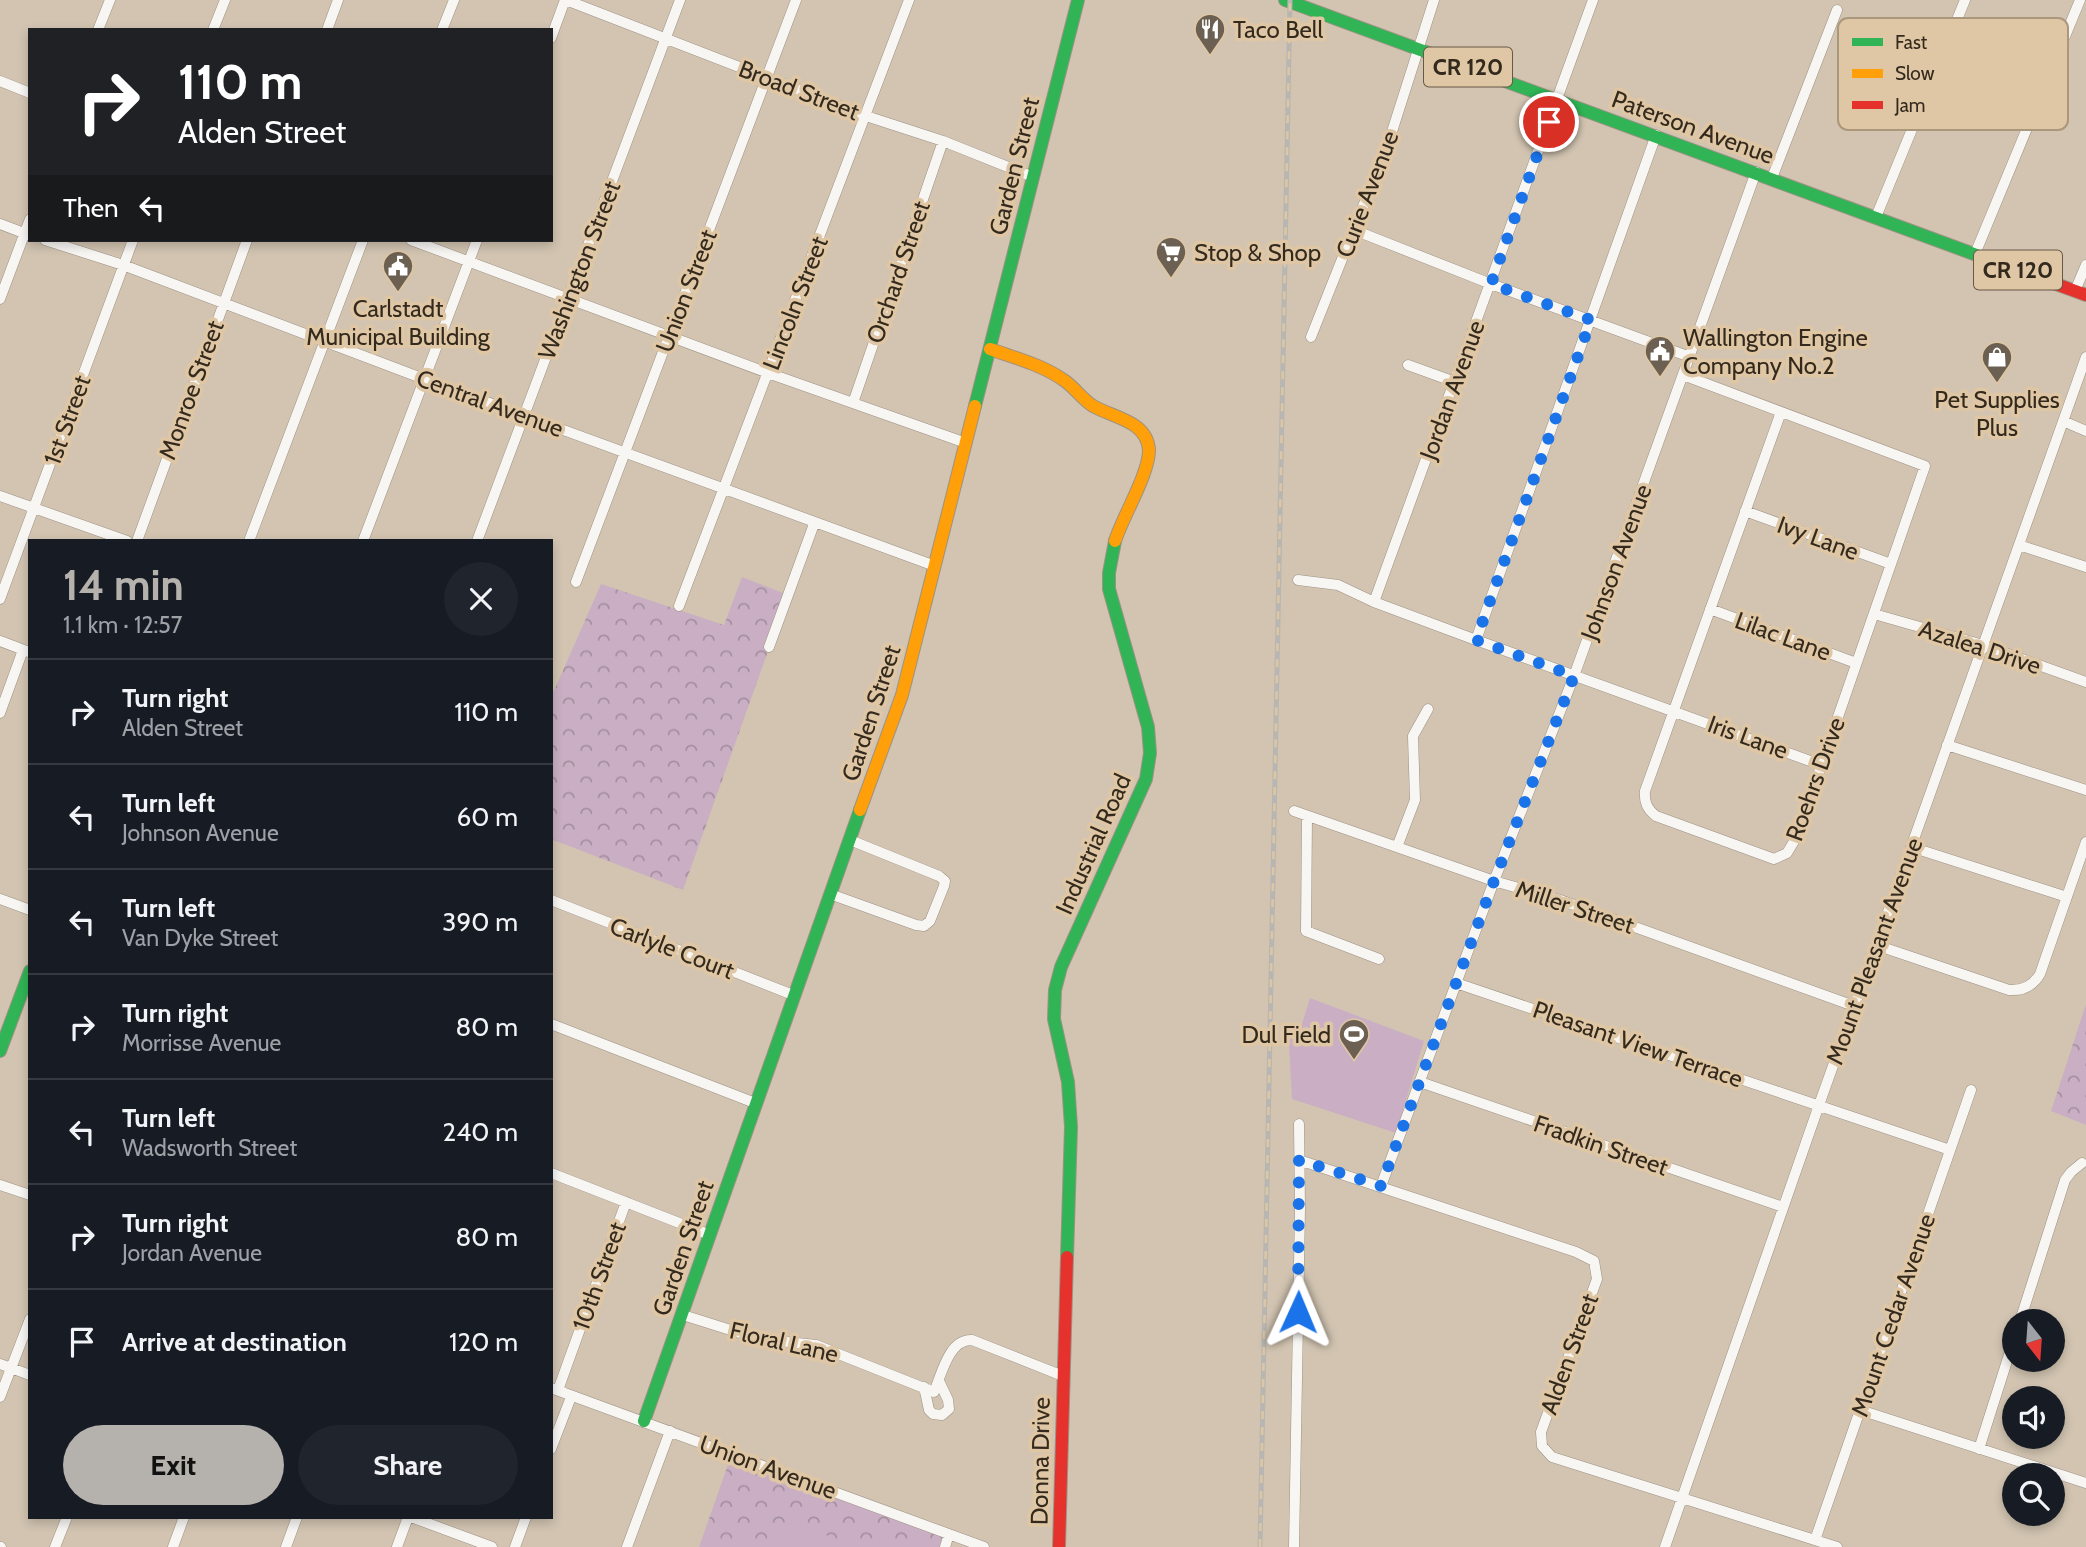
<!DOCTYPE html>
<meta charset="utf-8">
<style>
body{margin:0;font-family:Cabin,sans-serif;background:#20242c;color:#f1f3f6;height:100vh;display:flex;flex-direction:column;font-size:26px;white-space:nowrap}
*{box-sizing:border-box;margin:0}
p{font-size:23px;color:#9ea1a6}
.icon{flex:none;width:38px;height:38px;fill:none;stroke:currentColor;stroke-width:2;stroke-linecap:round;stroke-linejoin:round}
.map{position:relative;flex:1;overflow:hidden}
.panel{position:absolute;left:28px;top:539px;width:525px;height:980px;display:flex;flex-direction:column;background:#171b24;border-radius:0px;box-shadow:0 4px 10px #0003}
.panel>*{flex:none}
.guide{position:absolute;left:28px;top:28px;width:525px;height:214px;border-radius:0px;box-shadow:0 4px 10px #0003;background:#202124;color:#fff;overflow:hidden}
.needle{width:46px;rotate:163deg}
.controls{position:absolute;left:2002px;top:1309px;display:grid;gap:14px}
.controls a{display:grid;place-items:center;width:63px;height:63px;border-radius:50%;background:#171b24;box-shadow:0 4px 10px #0003;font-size:35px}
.pin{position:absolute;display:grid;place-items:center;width:60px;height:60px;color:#fff;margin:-30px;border:4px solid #fff;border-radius:50%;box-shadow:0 2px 7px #0007}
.me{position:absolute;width:77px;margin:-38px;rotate:1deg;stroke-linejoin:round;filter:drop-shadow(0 0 5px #0008)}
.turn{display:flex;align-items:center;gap:24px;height:147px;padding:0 35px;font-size:32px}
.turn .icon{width:91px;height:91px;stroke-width:2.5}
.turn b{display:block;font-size:49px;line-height:60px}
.then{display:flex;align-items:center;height:66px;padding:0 35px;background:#0003;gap:14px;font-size:26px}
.round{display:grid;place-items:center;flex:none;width:74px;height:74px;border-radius:37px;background:#20242c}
.headline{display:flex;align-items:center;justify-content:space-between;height:119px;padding:0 35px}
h1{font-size:42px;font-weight:700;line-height:52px;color:#b5b1ac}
.primary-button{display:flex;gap:14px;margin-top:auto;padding:14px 35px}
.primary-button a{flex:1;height:80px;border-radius:42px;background:#b5b1ac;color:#111;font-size:28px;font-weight:700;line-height:80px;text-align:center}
.primary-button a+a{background:#20242c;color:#f1f3f6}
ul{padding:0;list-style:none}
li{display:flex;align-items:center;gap:21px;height:105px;padding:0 35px;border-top:2px solid #363941}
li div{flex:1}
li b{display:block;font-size:26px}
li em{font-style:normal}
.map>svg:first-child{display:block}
.park{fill:url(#park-crowns)}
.garden{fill:#caafc4}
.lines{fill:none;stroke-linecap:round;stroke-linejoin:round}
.street-casing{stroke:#9d9284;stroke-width:11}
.fast-casing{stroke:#9d9284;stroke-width:14}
.slow-casing{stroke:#9d9284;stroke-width:14}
.jam-casing{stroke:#9d9284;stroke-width:14}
.street{stroke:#f8f6f3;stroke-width:10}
.fast{stroke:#30b455;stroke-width:12}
.slow{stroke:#ff9f0a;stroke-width:12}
.jam{stroke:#e5322d;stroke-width:12}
.rail-casing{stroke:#b8b6b1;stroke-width:5}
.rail{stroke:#dfc6a4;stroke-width:2.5;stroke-dasharray:8;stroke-linecap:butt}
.route{stroke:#1a73e8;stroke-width:12;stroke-dasharray:0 21.6}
.labels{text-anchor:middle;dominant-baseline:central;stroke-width:7;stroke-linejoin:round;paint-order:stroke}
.shield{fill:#dfc6a4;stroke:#675946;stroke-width:2}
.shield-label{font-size:23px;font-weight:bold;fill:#332a1d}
.poi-label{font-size:24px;fill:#332a1d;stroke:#dfc6a4;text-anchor:start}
.street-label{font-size:24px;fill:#332a1d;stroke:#dfc6a4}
.key{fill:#dfc6a4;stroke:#ab977c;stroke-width:2}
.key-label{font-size:19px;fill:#332a1d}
</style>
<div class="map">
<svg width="2086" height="1547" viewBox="0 0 2086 1547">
<defs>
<pattern id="park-crowns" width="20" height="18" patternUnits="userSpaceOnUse" patternTransform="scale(1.75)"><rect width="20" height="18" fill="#caafc4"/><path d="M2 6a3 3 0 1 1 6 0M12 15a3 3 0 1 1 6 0" fill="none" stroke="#a58f9f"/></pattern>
</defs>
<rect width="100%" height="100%" fill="#d2c4b1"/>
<!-- park -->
<path class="park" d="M742 577 788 595 683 890 551 839V691H554L601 584 724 625Z
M2086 1004V1125L2051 1111Z
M731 1456 951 1539 948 1547H699Z"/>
<!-- garden -->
<path class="garden" d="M1310 998 1424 1041 1396 1133 1292 1099 1288 1028 1301 1027Z
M792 1523 860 1547H786Z"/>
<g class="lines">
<!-- street casing -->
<g class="street-casing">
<path id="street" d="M566 0 866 116 943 141 1033 177
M98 30 110 0
M213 30 225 0
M327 30 338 0
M442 30 454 0
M551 38 565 0
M0 81 30 93
M1772 178 1837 10
M1876 217 1965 0
M0 224 29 235
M1354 230 1491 284 1690 357
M45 240 123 265 424 379 935 566
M411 240 768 373 966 443
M1975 254 2080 0
M2075 291 2086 265
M0 299 30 219
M1311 337 1389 141 1434 0
M1408 365 1455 382
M1684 375 1691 378 1925 466 1796 838 1787 853 1774 859 1656 816C1647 809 1644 802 1645 791L1781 412
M853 403 943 141
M2063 421 2086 431
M0 496 127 541
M1745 511 1891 564
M137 541 247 240
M249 541 363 240
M363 541 477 240
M477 541 680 0
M2019 545 2086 567
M1298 580 1338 585 1374 602 1476 640 1821 765
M576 582 796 0
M0 599 133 240
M1374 602 1593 0
M679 606 909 0
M1710 609 1856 663
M1874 614 1983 645 2086 682
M1476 640 1656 135
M0 641 29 652
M769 647 814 524
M0 713 23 650
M1947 745 2086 790
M1294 811 1494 881 1560 900 1854 1006
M1307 816 1306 931 1379 959
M1397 847 1415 800 1413 736 1428 709
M1911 847 2067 897
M830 894 916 925 924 926 930 921 944 886 945 881 939 876 850 840
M0 899 30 910
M551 900 793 995
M1876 945 2009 990C2023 991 2033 986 2040 974L2086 842
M1456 983 1950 1150
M551 1024 755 1103
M1420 1082 1783 1207
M1299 1160 1576 1252 1594 1261 1597 1279 1541 1432 1542 1446 1552 1457 1837 1547
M551 1173 710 1235
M0 1185 30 1195
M1381 1186 1494 881 1574 676 1756 172
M683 1315 759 1339 816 1345 934 1392C942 1373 949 1339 972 1340L1063 1376
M2020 1321 2065 1180 2071 1172 2082 1163
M0 1364 30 1375
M924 1387 929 1410 933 1414 942 1415 949 1409 948 1400 939 1381
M551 1388 984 1547
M558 1390 626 1202
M0 1397 30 1319
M1860 1410 2086 1483
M551 1449 571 1397
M1979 1449 2014 1339
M411 1517 492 1547
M1815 1540 1971 1090
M0 1547H1
M55 1547 67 1517
M173 1547 184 1517
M286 1547 297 1517
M397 1547 408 1517
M515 1547 526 1517
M627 1547 670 1431
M945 1547 949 1534
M1294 1547 1300 1208 1299 1124
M1665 1547 1819 1105 2086 357"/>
</g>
<!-- fast casing -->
<g class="fast-casing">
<path id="fast" d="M1285 0 2001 264
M975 406 1078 0
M0 1051 30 971
M1067 1257 1071 1127 1068 1082 1054 1019 1055 990 1061 967 1146 779 1150 753 1148 727 1109 589V573L1115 541
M644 1421 860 810"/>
</g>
<!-- slow casing -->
<g class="slow-casing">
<path id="slow" d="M990 349C1015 358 1043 365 1065 381 1075 388 1082 399 1093 406 1114 418 1147 421 1149 450 1149 474 1123 516 1115 541
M860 810 902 695 975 406"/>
</g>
<!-- jam casing -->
<g class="jam-casing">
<path id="jam" d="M2001 264 2086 295
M1059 1547 1067 1257"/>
</g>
<!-- street -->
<use href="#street" class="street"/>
<!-- fast -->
<use href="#fast" class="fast"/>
<!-- slow -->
<use href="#slow" class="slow"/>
<!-- jam -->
<use href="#jam" class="jam"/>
<!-- rail casing -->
<g class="rail-casing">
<path id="rail" d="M1260 1547 1290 0"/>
</g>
<!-- rail -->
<use href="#rail" class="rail"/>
</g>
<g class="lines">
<!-- route -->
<path class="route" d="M1298 1312 1299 1160 1381 1186 1494 881 1574 676 1476 640 1591 320 1491 284 1549 122"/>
</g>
<!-- icons -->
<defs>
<g id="restaurant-pin" transform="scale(1.575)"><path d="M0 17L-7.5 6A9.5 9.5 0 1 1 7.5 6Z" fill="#6b6051" stroke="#dfc6a4"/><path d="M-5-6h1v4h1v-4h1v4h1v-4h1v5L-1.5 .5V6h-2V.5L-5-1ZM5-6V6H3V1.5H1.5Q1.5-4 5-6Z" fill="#fff"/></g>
<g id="supermarket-pin" transform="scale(1.575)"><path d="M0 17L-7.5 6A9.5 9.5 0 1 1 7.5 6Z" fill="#6b6051" stroke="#dfc6a4"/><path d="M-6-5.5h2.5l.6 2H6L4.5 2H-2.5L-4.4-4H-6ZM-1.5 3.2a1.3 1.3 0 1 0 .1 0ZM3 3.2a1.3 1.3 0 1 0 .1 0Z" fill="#fff"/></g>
<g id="civic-pin" transform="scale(1.575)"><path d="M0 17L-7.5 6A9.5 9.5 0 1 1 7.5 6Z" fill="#6b6051" stroke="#dfc6a4"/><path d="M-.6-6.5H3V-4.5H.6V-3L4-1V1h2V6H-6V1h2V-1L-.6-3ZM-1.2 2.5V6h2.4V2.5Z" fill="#fff"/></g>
<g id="shop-pin" transform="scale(1.575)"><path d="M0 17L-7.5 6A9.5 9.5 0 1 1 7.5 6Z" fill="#6b6051" stroke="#dfc6a4"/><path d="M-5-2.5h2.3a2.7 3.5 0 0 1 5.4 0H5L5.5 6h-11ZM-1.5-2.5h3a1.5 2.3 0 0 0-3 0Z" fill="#fff"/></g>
<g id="stadium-pin" transform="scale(1.575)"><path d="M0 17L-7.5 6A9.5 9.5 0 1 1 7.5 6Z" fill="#6b6051" stroke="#dfc6a4"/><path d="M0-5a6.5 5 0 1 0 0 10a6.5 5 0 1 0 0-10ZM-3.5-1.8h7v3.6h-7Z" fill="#fff"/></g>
</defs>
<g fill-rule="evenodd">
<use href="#restaurant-pin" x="1210" y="29"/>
<use href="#supermarket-pin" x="1171" y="252"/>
<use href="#civic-pin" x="398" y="266"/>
<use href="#civic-pin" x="1660" y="351"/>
<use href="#shop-pin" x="1997" y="357"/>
<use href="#stadium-pin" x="1354" y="1034"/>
</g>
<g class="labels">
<!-- shield labels -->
<g class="shield">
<rect x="1424" y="47.5" width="88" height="39" rx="5"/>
<rect x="1974" y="250.5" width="88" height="39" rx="5"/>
</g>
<g class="shield-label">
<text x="1468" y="67">CR 120</text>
<text x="2018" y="270">CR 120</text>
</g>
<!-- poi labels -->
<g class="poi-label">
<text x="1233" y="29">Taco Bell</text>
<text x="1194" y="252">Stop &amp; Shop</text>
<text x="398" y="308" text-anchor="middle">Carlstadt<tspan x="398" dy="28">Municipal Building</tspan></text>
<text x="1683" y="337">Wallington Engine<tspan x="1683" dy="28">Company No.2</tspan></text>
<text x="1997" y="399" text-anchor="middle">Pet Supplies<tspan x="1997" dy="28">Plus</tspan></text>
<text x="1331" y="1034" text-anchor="end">Dul Field</text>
</g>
<!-- street labels -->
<g class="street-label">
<text transform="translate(799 90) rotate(21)">Broad Street</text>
<text transform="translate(1693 127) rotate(20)">Paterson Avenue</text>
<text transform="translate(1014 166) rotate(-76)">Garden Street</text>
<text transform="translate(1367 194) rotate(-69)">Curie Avenue</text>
<text transform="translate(579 270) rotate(-69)">Washington Street</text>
<text transform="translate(898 272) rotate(-71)">Orchard Street</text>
<text transform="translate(686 291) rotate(-69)">Union Street</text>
<text transform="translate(795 303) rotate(-69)">Lincoln Street</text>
<text transform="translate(191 390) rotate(-70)">Monroe Street</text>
<text transform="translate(1452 390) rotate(-70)">Jordan Avenue</text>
<text transform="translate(490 403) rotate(20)">Central Avenue</text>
<text transform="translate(67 420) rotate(-70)">1st Street</text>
<text transform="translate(1818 538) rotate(20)">Ivy Lane</text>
<text transform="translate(1616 562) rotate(-70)">Johnson Avenue</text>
<text transform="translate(1783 636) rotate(20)">Lilac Lane</text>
<text transform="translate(1980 647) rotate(18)">Azalea Drive</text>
<text transform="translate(871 713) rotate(-72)">Garden Street</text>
<text transform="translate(1748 737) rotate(20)">Iris Lane</text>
<text transform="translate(1815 779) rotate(-70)">Roehrs Drive</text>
<text transform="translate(1093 844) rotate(-66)">Industrial Road</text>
<text transform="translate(1575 907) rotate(18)">Miller Street</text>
<text transform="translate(672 948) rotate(21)">Carlyle Court</text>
<text transform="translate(1874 951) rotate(-70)">Mount Pleasant Avenue</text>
<text transform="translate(1638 1044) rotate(19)">Pleasant View Terrace</text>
<text transform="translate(1601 1145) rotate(19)">Fradkin Street</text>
<text transform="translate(683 1248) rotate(-71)">Garden Street</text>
<text transform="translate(599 1276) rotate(-70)">10th Street</text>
<text transform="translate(1893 1315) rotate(-71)">Mount Cedar Avenue</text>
<text transform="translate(784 1342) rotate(13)">Floral Lane</text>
<text transform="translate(1569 1354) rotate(-70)">Alden Street</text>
<text transform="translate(1040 1461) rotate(-89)">Donna Drive</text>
<text transform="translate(768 1467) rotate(20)">Union Avenue</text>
</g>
</g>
<!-- legend -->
<rect x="1838" y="18" width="230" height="112" rx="10" class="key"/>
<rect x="1852" y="38" width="31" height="8" fill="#30b455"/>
<rect x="1852" y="69" width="31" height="9" fill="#ff9f0a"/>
<rect x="1852" y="101" width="31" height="8" fill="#e5322d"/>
<g class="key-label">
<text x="1895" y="49">Fast</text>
<text x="1895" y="80">Slow</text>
<text x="1895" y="112">Jam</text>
</g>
</svg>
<div class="controls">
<a><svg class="needle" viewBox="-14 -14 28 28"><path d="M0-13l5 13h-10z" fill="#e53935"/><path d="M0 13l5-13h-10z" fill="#9ea1a6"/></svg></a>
<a><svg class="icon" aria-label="sound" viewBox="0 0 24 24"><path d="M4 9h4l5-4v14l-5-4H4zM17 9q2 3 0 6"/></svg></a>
<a><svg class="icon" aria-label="search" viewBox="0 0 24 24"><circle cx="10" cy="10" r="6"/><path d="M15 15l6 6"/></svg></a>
</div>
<div class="pin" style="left:1549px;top:122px;background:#d93025"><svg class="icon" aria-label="arrive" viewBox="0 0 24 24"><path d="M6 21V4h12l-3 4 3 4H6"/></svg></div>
<svg class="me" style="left:1298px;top:1312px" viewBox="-20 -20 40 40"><path d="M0-17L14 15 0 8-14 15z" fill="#1a73e8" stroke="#fff" stroke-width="4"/></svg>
<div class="guide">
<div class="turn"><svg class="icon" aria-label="right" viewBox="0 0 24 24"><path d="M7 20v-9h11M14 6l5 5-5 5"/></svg><div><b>110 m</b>Alden Street</div></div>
<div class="then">Then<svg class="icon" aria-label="left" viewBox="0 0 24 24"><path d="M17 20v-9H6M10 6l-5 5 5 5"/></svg></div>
</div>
<section class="panel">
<div class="headline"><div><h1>14 min</h1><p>1.1 km · 12:57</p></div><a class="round"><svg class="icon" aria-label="close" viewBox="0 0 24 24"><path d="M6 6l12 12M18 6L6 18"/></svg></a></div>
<ul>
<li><svg class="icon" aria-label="right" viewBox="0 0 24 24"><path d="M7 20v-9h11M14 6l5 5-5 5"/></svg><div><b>Turn right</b><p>Alden Street</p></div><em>110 m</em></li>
<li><svg class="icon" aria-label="left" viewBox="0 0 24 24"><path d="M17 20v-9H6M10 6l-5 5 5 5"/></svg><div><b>Turn left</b><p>Johnson Avenue</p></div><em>60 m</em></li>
<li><svg class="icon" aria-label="left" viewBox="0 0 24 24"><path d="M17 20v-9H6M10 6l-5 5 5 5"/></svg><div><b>Turn left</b><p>Van Dyke Street</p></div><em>390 m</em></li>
<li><svg class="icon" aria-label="right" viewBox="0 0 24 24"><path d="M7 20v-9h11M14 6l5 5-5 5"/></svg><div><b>Turn right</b><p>Morrisse Avenue</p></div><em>80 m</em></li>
<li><svg class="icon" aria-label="left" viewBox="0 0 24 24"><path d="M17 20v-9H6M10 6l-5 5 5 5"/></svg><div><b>Turn left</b><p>Wadsworth Street</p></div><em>240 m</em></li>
<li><svg class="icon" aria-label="right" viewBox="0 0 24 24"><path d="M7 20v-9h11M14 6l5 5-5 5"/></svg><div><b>Turn right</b><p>Jordan Avenue</p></div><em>80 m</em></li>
<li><svg class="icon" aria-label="arrive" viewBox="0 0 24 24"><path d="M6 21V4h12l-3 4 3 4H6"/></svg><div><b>Arrive at destination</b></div><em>120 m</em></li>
</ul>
<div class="primary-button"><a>Exit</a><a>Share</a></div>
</section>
</div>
